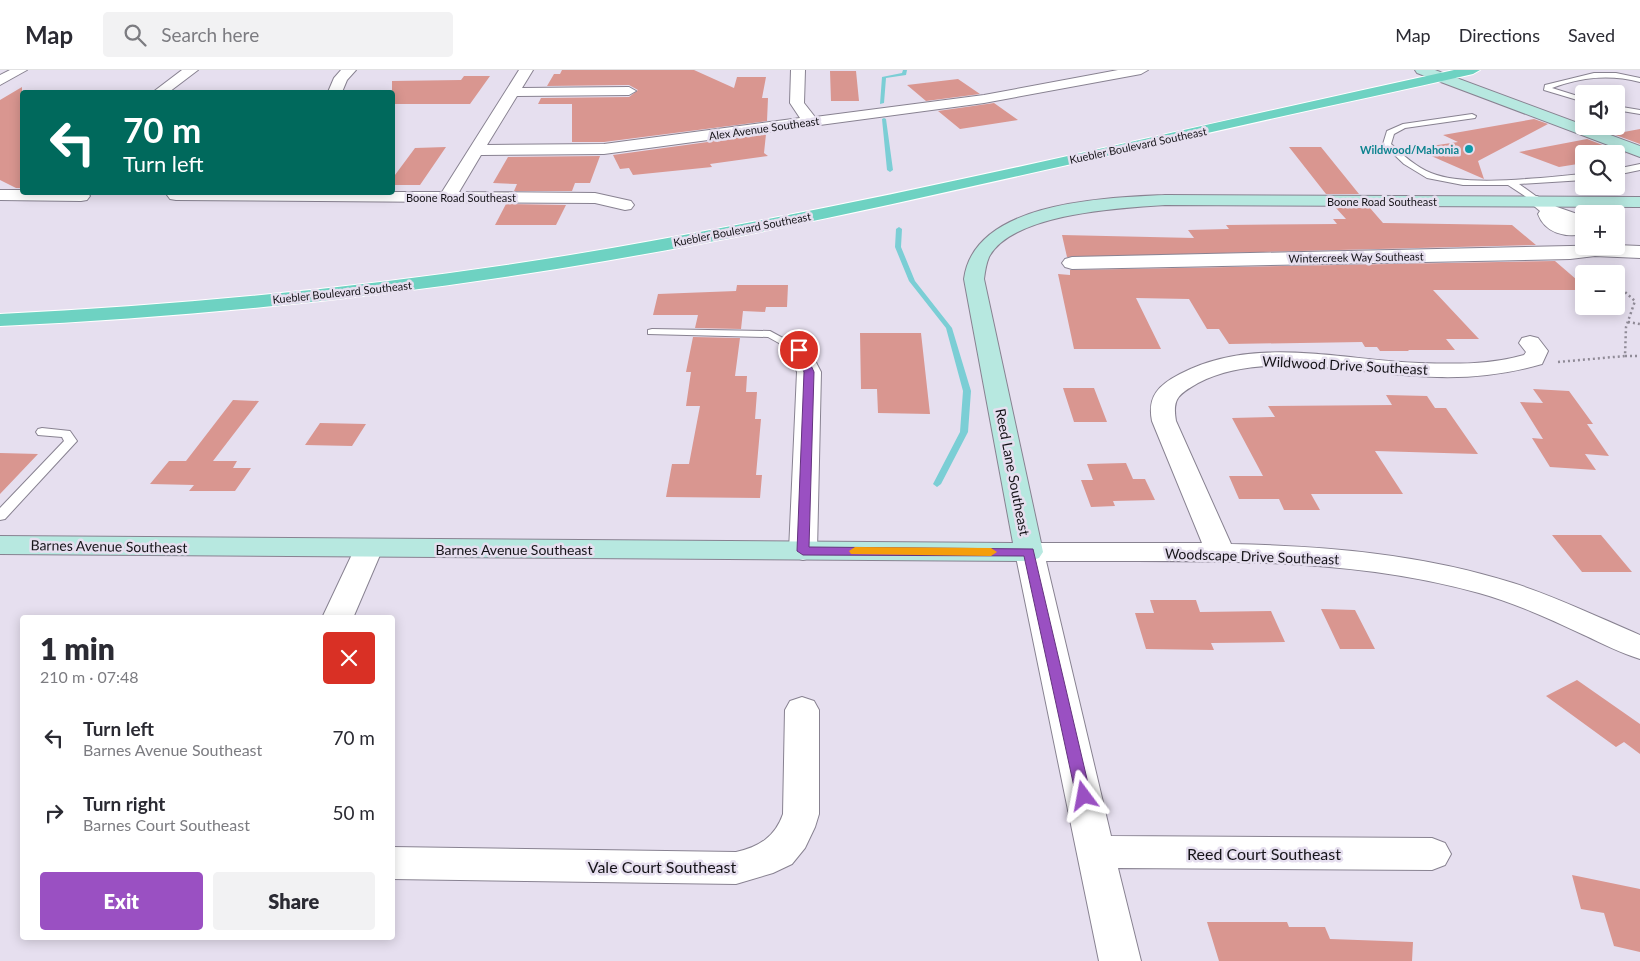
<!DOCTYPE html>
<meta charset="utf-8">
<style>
body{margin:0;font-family:Lato,sans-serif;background:#f2f2f3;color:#2b2b33;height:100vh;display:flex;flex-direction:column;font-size:19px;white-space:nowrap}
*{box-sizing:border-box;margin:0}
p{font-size:16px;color:#7c7c81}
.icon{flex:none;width:28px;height:28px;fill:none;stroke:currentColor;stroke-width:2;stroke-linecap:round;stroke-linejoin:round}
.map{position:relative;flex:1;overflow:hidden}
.side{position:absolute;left:20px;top:545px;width:375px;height:325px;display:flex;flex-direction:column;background:#fff;border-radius:5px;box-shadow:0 2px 12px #0003}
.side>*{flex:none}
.guide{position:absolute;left:20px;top:20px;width:375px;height:105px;border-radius:5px;box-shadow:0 2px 12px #0003;background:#00695c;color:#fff;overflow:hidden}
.tools{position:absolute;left:1575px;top:15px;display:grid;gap:10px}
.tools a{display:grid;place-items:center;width:50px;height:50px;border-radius:5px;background:#fff;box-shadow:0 2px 12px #0003;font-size:25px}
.pin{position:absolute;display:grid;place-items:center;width:42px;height:42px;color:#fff;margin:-21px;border:2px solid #fff;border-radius:50%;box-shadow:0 1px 5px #0007}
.me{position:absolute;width:55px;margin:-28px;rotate:347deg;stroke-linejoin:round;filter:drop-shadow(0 0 4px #0008)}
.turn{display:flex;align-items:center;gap:18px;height:105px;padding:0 20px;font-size:22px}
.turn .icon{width:65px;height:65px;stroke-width:2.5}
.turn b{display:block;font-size:35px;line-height:42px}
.round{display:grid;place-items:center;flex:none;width:52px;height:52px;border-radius:5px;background:#f2f2f3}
.head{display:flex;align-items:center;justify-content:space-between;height:85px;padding:0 20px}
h1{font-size:30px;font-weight:800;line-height:38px}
.action{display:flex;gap:10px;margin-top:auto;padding:10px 20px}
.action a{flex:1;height:58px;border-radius:5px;background:#9a50c2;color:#fff;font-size:20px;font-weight:800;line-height:58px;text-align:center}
.action a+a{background:#f2f2f3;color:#2b2b33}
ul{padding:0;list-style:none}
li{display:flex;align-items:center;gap:15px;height:75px;padding:0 20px}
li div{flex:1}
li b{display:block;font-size:19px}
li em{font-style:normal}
header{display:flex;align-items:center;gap:30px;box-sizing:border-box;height:70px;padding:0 25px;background:#fff;border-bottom:1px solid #e1e1e2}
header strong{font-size:24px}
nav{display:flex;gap:28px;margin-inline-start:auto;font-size:18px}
.search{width:350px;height:45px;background:#f2f2f3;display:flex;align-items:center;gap:12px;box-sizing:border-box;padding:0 18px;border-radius:5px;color:#7c7c81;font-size:19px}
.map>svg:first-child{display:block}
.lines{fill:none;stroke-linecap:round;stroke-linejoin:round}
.stream{fill:#7bced5;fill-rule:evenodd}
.building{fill:#d99690}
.lane-casing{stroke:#888291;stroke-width:2}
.street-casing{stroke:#888291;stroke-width:2}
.secondary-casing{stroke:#888291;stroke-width:2}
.primary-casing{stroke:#fff;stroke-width:2}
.path{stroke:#908b97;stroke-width:2.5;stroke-dasharray:2 3;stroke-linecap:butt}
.lane{fill:#fff;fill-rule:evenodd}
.street{fill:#fff;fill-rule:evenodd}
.secondary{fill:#b7e8e0;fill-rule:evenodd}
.primary{fill:#6ed2c2;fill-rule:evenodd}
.route{fill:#9a50c2;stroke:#64347e}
.slow{fill:#f59e0b}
.culture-dot{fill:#0f9aa8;stroke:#e6dfef;stroke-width:2}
.labels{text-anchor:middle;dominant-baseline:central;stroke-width:5;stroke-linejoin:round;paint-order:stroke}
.far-street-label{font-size:11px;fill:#161419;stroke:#e6dfef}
.far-culture-label{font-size:11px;font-weight:bold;fill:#0d838f;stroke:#e6dfef;text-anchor:end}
.street-label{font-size:14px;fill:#161419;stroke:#e6dfef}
.near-street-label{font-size:16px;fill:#161419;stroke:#e6dfef}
</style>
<header>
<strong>Map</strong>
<div class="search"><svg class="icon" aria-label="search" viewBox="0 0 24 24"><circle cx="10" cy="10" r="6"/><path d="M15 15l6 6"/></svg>Search here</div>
<nav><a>Map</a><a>Directions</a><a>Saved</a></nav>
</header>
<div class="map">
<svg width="1640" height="891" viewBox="0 0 1640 891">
<rect width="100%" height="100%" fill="#e6dfef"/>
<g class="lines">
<!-- stream -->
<path class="stream" d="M903 0H907L906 5 886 8 884 33 880 34 882 7 902 3Z
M884 48 886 49 893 100 890 102 887 100 882 49Z
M899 157 902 159 901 177 915 211 952 258 971 321 968 362 941 414 937 417 933 414 960 362 963 321 946 258 909 211 895 177 896 159Z"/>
</g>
<!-- building -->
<path class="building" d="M562 0H694L734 18 737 7H766L762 28H768L767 51 604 72H572V34H538L541 28 629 27 638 20 629 15 547 16 554 4H560Z
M830 1H856L859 31H831Z
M464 6H490L470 34H392V11L461 10Z
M958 9 980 24 926 31 907 15Z
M22 17V118H16L0 110V30Z
M994 33 1018 50 960 59 938 41Z
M1534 49 1548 54 1478 91 1484 109 1429 85 1445 82 1431 76 1458 72 1443 65Z
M1640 59V74L1613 64Z
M766 64 764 83 768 86 710 94 712 97 633 105 629 98 620 99 613 85Z
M1587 69 1626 84H1584V93L1559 97 1519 82Z
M446 77 420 115H392V109L415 78Z
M1289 77H1321L1359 124H1326Z
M600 86 590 113H575L572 121H514L517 114 493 113 508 87Z
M506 134 566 135 556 155H495Z
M1336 138H1370L1383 153 1512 155 1536 175 1067 187 1062 165 1194 168 1188 160 1229 159 1226 155 1337 154 1333 149H1346Z
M1555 191 1584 216V220H1433L1479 269H1446L1455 280H1408L1409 281H1380L1377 277H1365L1362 272 1229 274 1219 259H1207L1189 229 1136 228 1161 279H1074L1058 204 1070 205V200Z
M737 215H788L787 237H766L765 242 743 241 741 259 695 258 698 245H653L658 224 736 221Z
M860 263H921L930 344 878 343 877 319H861Z
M693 267 740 268 735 306H747L746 322H757L755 349H761L756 405H762L760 428 666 427 672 394H689L700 336H686L691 302H686Z
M1063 318H1094L1107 352H1074Z
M1533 319 1569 321 1593 354H1587L1609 386 1585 384 1596 400 1550 397 1532 368 1543 369 1520 332 1543 333Z
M1386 325 1427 326 1435 338H1446L1478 384 1375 381 1403 424H1311L1320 440H1284L1279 429H1239L1229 406H1263L1232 348 1275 347 1268 336 1392 335Z
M233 330 259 331 213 391H237L233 398H251L235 421H189L194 415 150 414 169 391H186Z
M320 353 366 354 352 376 305 375Z
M0 383 38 384 0 424Z
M1126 393 1133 409H1145L1155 430 1113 431 1115 436 1091 437 1081 410H1093L1087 394Z
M1552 465H1601L1632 502H1582Z
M1150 530H1196L1200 542 1271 541 1285 572 1211 573 1214 580 1146 579 1135 543H1154Z
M1321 539 1355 540 1375 579H1340Z
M1577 610 1640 654V684L1624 672 1616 677 1546 626Z
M1572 805 1640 819V882L1614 876 1604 843 1581 839Z
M1207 852H1287L1289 857H1325L1330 869 1413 872 1412 891H1219Z"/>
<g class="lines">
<!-- lane casing -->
<g class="lane-casing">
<path id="lane" d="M1594 3H1616L1640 8V12C1609 4 1582 7 1552 18L1584 28V32L1544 20 1545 15Z
M1616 36 1640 40V44L1616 40Z
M1472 44 1476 46 1475 48 1405 58 1394 64 1391 74C1403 85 1416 97 1431 103 1468 118 1543 107 1584 104V110L1519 114 1540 129V133L1537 134 1508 115H1463L1427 108 1404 94 1383 74 1387 61 1403 54Z
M1640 94V100L1616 105V99Z
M652 259 770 261 805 280 799 283 795 282 768 267 648 264V260Z
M42 358 70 361 77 371 5 449 0 450V438L64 371 62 367 38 365 36 362 38 359Z"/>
</g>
<!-- street casing -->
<g class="street-casing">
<path id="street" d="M10 0H27L0 15V5Z
M182 0H198L169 22H153Z
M341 0H356L347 10 342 22H328L334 8Z
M519 0H533L522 18 629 17 636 21 629 25 517 26 487 75 604 74 800 48 790 33 791 0H805L804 33 815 47 984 25 1118 0H1148L1141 4 984 33 604 84 481 85 459 122 595 123 631 131 634 135 631 139 625 140 595 133 176 130 170 129 167 125 169 122H442Z
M0 120H22V122H87L90 126 87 130 81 131 0 130Z
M1537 126 1557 137 1583 146 1584 164C1565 168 1545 163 1538 144L1540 141 1528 131 1531 127Z
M1616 175 1640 176V188L1595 186 1570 189 1072 199 1065 197 1062 193 1065 189 1072 187Z
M1530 266 1538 268 1548 281 1542 294C1507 304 1473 308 1437 307 1364 306 1264 278 1198 313 1179 324 1172 328 1176 351L1231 474C1326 476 1422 484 1513 513 1557 527 1598 547 1640 565V589C1621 583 1603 574 1584 565 1550 549 1515 533 1479 523 1338 484 1190 492 1046 491L1111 766 1432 768 1445 773 1451 784 1445 795 1432 800 1118 798 1141 891H1099L1015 482 1019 476 1029 473H1202L1152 351C1147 326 1159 315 1180 304 1254 265 1340 290 1419 293 1454 294 1490 295 1524 285L1526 282 1519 273 1522 268Z
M799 273 807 275 821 302 817 481 813 487 803 490 793 487 789 481 797 302 788 280 791 275Z
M369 469 379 472 383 478 353 548H322L355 478 359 472Z
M802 627 814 631 819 640V744L815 757 805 778 792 794 773 803 736 814 392 809V777L736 782C759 777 775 767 783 744L785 640 790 631Z"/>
</g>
<!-- secondary casing -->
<g class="secondary-casing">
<path id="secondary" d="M1415 0H1435L1640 76V87L1417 3Z
M1165 125 1640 127V137L1165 135C1122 138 1012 143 989 187 986 194 985 201 984 209L1043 482 1039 488 1029 491 0 484V466L1013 473 964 209C974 131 1105 128 1165 125Z"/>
</g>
<!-- primary casing -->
<g class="primary-casing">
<path id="primary" d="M1454 0H1480L1473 4C1363 29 1253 52 1143 78 964 118 786 160 605 191 405 225 203 247 0 256V244C205 234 410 213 612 178 894 129 1174 61 1454 0Z"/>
</g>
<!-- path -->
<path class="path" d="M1628 252 1640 254
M1625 286H1640
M1558 292 1625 286 1626 257 1635 231 1616 214"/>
<!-- lane -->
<use href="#lane" class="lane"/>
<!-- street -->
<use href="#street" class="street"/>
<!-- secondary -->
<use href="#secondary" class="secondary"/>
<!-- primary -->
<use href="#primary" class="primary"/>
</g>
<!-- route -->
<path class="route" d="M799 277 804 280 814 302 809 477 1033 479 1091 726 1089 730 1084 732 1078 730 1076 726 1024 486 803 485 797 481 804 302 794 280Z"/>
<!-- slow -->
<path class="slow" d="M855 477 991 478 997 482 991 486 851 484 849 481Z"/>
<!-- markers -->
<circle class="culture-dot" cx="1469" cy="79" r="5"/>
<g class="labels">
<!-- far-street labels -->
<g class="far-street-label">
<text transform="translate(764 58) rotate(-8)">Alex Avenue Southeast</text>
<text transform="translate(1138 75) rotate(-12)">Kuebler Boulevard Southeast</text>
<text x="461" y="127">Boone Road Southeast</text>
<text x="1382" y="131">Boone Road Southeast</text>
<text transform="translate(742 159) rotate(-11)">Kuebler Boulevard Southeast</text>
<text transform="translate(1356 187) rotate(-1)">Wintercreek Way Southeast</text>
<text transform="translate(342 222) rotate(-6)">Kuebler Boulevard Southeast</text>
</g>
<!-- far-culture labels -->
<g class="far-culture-label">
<text x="1459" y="79">Wildwood/Mahonia</text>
</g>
<!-- street labels -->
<g class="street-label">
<text transform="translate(1345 295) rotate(3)">Wildwood Drive Southeast</text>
<text transform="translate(1013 402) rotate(79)">Reed Lane Southeast</text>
<text transform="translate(109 476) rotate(1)">Barnes Avenue Southeast</text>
<text x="514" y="479">Barnes Avenue Southeast</text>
<text transform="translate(1252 486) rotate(2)">Woodscape Drive Southeast</text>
</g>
<!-- near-street labels -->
<g class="near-street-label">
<text x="1264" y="783">Reed Court Southeast</text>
<text x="662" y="796">Vale Court Southeast</text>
</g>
</g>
</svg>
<div class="tools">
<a><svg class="icon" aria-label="sound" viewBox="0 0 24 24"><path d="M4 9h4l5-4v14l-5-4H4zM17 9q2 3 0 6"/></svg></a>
<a><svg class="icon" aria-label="search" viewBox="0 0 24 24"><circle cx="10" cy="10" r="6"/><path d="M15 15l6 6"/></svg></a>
<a>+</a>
<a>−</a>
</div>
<div class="pin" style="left:799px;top:280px;background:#d93025"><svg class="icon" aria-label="arrive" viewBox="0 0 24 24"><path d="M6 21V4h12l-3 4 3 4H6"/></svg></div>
<svg class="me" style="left:1084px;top:726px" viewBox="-20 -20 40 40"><path d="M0-17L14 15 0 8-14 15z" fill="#9a50c2" stroke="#fff" stroke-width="4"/></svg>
<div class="guide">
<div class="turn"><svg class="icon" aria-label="left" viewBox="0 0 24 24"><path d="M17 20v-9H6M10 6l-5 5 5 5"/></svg><div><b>70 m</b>Turn left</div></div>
</div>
<section class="side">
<div class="head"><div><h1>1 min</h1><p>210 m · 07:48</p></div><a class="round" style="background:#d93025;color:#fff"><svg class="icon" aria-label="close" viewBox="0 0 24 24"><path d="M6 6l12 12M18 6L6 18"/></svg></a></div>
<ul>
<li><svg class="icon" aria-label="left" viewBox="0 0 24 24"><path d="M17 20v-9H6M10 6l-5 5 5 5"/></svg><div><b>Turn left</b><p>Barnes Avenue Southeast</p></div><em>70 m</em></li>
<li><svg class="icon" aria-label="right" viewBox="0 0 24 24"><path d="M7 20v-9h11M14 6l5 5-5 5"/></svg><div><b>Turn right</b><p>Barnes Court Southeast</p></div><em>50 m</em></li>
</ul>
<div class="action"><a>Exit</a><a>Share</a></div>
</section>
</div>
